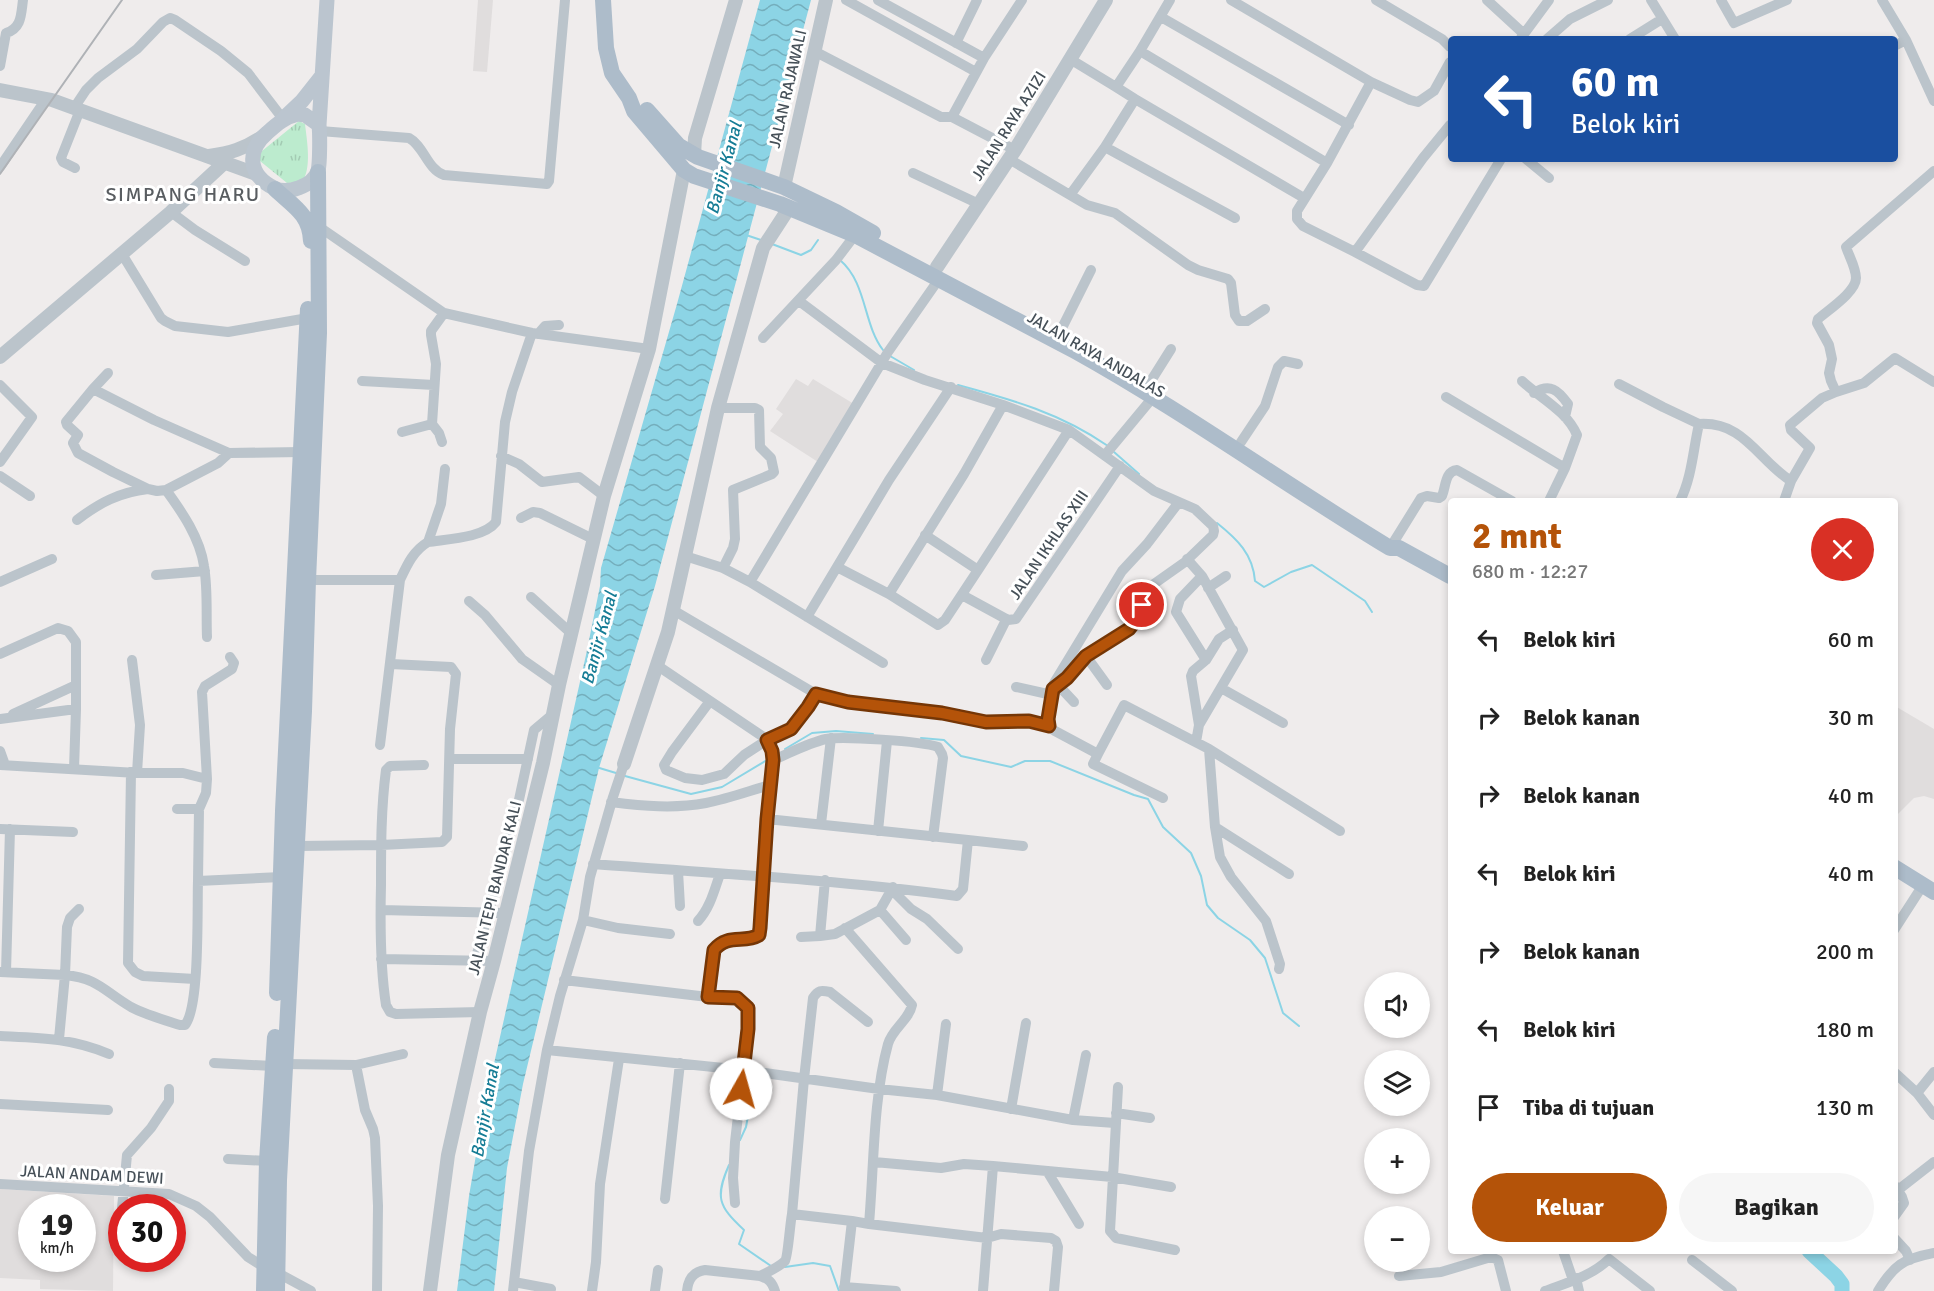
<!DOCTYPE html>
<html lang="id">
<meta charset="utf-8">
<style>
body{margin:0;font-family:Signika,sans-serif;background:#f6f6f6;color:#222;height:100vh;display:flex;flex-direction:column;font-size:22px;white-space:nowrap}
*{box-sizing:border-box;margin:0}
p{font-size:20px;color:#767676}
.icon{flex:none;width:33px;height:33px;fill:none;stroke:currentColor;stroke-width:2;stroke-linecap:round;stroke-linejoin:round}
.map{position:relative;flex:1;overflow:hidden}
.drawer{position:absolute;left:1448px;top:498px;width:450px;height:756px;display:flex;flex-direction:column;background:#fff;border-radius:6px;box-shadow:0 3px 9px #0003}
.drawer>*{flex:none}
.guide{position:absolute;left:1448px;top:36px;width:450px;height:126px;border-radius:6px;box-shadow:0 3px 9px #0003;background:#1a4fa0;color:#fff;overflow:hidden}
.controls{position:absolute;left:1364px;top:972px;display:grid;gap:12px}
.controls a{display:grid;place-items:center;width:66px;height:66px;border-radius:50%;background:#fff;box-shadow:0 3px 9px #0003;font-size:30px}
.speed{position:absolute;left:18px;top:1194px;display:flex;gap:12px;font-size:30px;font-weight:700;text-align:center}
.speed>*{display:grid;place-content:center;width:78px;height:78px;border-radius:50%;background:#fff;box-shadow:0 3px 9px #0003;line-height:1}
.speed small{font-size:15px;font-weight:400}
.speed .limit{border:9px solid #d22;background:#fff;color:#111}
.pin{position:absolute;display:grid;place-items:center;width:51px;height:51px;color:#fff;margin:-26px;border:3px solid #fff;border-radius:50%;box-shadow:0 2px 6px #0007}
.me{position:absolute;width:66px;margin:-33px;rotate:7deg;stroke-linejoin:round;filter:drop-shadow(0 0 4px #0008)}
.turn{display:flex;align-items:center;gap:21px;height:126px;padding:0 24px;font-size:27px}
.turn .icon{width:78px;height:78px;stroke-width:2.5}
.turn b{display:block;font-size:42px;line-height:51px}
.round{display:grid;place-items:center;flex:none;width:63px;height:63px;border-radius:32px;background:#f6f6f6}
.overview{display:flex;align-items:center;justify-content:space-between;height:102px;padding:0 24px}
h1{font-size:36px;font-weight:800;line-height:45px;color:#b45309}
.button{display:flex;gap:12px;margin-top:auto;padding:12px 24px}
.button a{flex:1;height:69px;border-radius:36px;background:#b45309;color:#fff;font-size:24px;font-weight:800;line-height:69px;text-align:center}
.button a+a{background:#f6f6f6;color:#222}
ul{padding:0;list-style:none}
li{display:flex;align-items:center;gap:18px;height:78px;padding:0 24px}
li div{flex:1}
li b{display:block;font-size:22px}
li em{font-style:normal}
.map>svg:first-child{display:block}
.education{fill:#e0dddd;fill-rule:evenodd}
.grass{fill:url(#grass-tufts)}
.water{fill:url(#water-waves)}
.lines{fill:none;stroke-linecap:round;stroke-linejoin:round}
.stream{stroke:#8cd4e5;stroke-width:2}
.river{stroke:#8cd4e5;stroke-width:15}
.minor{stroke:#bbc4cb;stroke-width:10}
.tertiary{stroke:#bbc4cb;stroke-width:14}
.secondary{stroke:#bbc5cf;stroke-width:15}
.primary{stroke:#adbcca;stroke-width:16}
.rail{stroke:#afb2b6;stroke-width:2}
.route-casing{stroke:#753606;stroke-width:15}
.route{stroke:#b45309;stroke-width:10}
.labels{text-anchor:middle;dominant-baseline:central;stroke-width:6;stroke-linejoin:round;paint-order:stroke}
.street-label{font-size:16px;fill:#465058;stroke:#fff}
.water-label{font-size:18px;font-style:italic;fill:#157c95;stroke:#fff}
.quarter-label{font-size:20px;letter-spacing:1.5px;fill:#595d61;stroke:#fff}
</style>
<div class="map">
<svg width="1934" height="1291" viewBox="0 0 1934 1291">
<defs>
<pattern id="grass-tufts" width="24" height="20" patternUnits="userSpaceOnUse" patternTransform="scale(1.5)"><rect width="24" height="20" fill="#bcebce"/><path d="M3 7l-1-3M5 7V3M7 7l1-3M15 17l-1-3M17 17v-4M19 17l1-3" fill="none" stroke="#a3cbb3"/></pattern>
<pattern id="water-waves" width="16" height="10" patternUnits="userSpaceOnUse" patternTransform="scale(1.5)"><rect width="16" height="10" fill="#8cd4e5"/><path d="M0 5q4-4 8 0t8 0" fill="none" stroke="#74aebc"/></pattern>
</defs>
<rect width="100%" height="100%" fill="#efecec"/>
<!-- education -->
<path class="education" d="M478 0H493L487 72 473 71Z
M796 379 808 386 813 379 854 404 818 462 770 431 783 414 776 409Z
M1895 706 1934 729V799L1924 796 1914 798 1895 817Z
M0 1189 114 1196 113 1291 40 1289V1280L0 1278ZM32 1208H82V1258H32Z"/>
<!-- grass -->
<path class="grass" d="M299 121 305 124C307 141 312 168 302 182L287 183 260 161 259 156 262 151Z"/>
<!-- water -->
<path class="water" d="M760 0H811L655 586 599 768 523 1084 507 1168 494 1291H457L469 1196 484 1108 586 655 600 586 601 568 677 304Z"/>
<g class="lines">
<!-- stream -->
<path class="stream" d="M746 235 761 240
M772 244 801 255 811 250 818 240
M840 260C867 283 863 324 883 350
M890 356 914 370
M958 385C1013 400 1060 413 1108 446
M1114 452 1139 474
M1217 523C1237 539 1253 554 1255 581L1264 587 1291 572 1312 565 1365 601 1372 612
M921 738 944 740 961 756 1011 767 1025 761H1050L1134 795 1148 799 1163 827 1191 853 1201 876 1207 905 1218 918 1250 940 1265 958 1283 1013 1299 1026
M785 749 812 733 836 731 873 734
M596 767 616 773
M625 776 691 794 722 787 767 760
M740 1140 746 1127 750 1105
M729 1165C715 1197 718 1206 744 1230L739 1244 771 1266
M785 1267 813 1263 830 1266 839 1291"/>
<!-- river -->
<path class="river" d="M1809 1251 1836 1276 1842 1284V1291"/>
<!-- minor -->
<path class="minor" d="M846 0 976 72
M878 0 984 58
M1231 0 1371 82 1327 163 1297 211V219L1303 226 1355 252 1423 158 1450 125
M1376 0 1442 39 1450 47
M1487 0 1524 34
M1651 0 1675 39
M1721 0 1734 23 1787 0
M1882 0 1906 40 1934 101
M1161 17 1349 125
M1521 38 1549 0
M1547 39 1570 19 1608 0
M1630 39 1662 19
M956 43 977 0
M1894 46 1906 40
M814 51 941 117H952L1015 150
M1140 51 1327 163
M1070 59 1116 87 1140 51 1170 0
M0 66 6 33C22 28 21 14 23 0
M1371 82 1410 100 1418 102 1434 91 1450 62
M1116 87 1135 99 1304 198
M74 108 86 90 98 78 137 49 163 22 170 18 175 20 221 51 248 73 283 119
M952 117 984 58 1022 0
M320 131 409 138C424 146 427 169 444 175L547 184 549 181 565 0
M1105 147 1135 99
M1009 159 1087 205 1115 213 1188 265 1198 270 1228 279 1231 283 1235 315 1239 321H1247L1265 309
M1526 159 1549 178
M0 167 46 99
M75 168 63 162 61 158 80 110
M913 173 979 204
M1070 195 1105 147 1235 218
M171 212 195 230 245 261
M314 225 318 226 444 313 532 333 649 349
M1355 252 1417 285 1424 286 1501 159
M122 254 161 318 165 321 175 326 228 332 308 318
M799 301 882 363 925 380 1003 405 1069 430 1154 491 1195 509 1213 526 1214 531 1213 535 1185 562 1151 586 1136 620 1131 627 1086 656 1067 678 1053 689
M1060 332 1091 270
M538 334 545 326 559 325
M763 338 836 260 855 235
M362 381 434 385
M1522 381C1540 398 1567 411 1577 435L1565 468 1549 501
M1149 384 1171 349
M1619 384 1663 407 1699 424
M0 385 32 417 0 462
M93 389 108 373
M1836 392 1831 381 1829 373 1832 359 1829 345 1817 323 1818 319C1828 310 1856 292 1856 278 1856 268 1849 256 1846 247L1934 171
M1534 393C1550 383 1558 390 1568 404L1565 417
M1446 397 1565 468
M718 408H755L759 410 760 447 771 458 774 472 772 474 733 490 735 539 733 548 723 568
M402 432 432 424
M442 442 439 433 432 424 436 364 431 335V331L444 313
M1241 442 1265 406 1278 367 1284 361 1298 364
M229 453 218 463 166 490 157 491 148 489 113 472 78 453 73 443 78 435 67 425 66 422 93 389 154 420 229 453 301 452
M1105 455 1159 390
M501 456 519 464 542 482 579 477 604 496
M0 476 30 496
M166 490C182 512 200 538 204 566 208 589 206 614 207 637
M1680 501C1692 477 1693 450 1699 424 1744 421 1758 460 1791 481
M1784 501 1791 481 1810 448 1791 430 1790 425 1822 398 1836 392 1864 383 1895 358 1934 382
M1179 502 1147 544 1122 571 1054 683 1048 722 1049 727 1055 731 1098 754 1124 705 1209 749 1340 831
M521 518 533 512 540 513 595 540
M77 520C99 503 120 492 148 489
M925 535 978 570 1069 430
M428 542 441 504 445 469
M1390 548 1421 498 1427 496 1439 498 1442 496C1446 486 1445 471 1457 470L1512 501
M685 556 723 568 750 582 883 663
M1187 559 1202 576 1243 650 1199 725 1196 742
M837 567 889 594 938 625 945 620 978 570
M156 575 205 571
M1202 576 1180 599 1176 612 1206 660
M308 580H400
M0 582 52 559
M750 582 888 352 939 279
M1208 588 1226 576
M889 594 964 474 1003 405
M962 595 1008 620 1016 619 1120 466
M531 597 572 634
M469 601 485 615 522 659 559 685
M673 610 816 694 848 702 942 713 986 722 1029 721 1049 727
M807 617 889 480 951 387
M0 654 58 628 68 631 76 642V709L0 719
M1086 656 1107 685
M132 660 140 725 137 773
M986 660 1006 620
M658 666 762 736 772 751 759 935C752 939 743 937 735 939 729 940 722 941 717 945 709 954 709 985 708 997
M1059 686 1074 702
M1016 687 1052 695
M1221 688 1283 723
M710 701 672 752 664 765 666 770 685 778 702 780 724 774 744 755 767 740 791 729 808 707 816 694
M13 714 76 685
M1199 725 1191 676 1193 671 1206 660 1219 639 1233 630
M380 745 400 580C407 565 413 551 428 542 447 539 484 538 496 522L505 422 512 392 532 333
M1209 749 1215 827 1220 857 1231 877 1266 921 1280 964 1279 969
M0 751 5 765
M1098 754 1093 764 1163 798
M450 759H528
M773 760C790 753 808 743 826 739 843 736 921 741 938 747L942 754 943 758 933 837
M0 765 137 773H183L207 779
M424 765 390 766 386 770C381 808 381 846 381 885 380 925 380 966 386 1005L390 1012 396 1014 480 1012
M74 769 76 709
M131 772 128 963 135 972 143 976 195 979
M611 802C643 806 674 809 706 803 727 799 749 791 770 785
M177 809H199
M821 824 831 738
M1215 827 1289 874
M0 829 73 832
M878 831 887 741
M968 840 1023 846
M298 846 381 845 442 842 447 837 450 729 456 674 451 667 391 664
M593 864C715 873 836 880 957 896L963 889 968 840 767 819
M678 871 680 906
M825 880 820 936 835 934 880 910 893 887
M198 881 199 809 206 793 207 779 202 692 205 686 232 669 234 663 230 657
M892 890 911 909 927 919 958 949
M79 909 70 918 67 927 65 975C98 978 105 992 131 1007 146 1015 164 1020 180 1025H185C200 1007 197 909 198 881L281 877
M381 910 506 913
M880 910 906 940
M583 920 618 928 670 934
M698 921C710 908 714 891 720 874
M845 928 912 1005C909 1020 892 1029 888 1044 873 1099 874 1166 869 1224L852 1221
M1894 930 1923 885
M801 937 820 936
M381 959 494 961
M475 961 517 809 534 730 553 714
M0 972 65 975 59 1039
M6 972 10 829
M564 980 708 997 737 998 745 1003 748 1008V1029L735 1142 733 1178 735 1203
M0 1036C41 1038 71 1038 109 1054
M547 1050 743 1070 879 1089 937 1095 1073 1120 1086 1055
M214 1063 273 1066
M285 1064 356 1065 403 1054
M356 1065 365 1110 373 1129 375 1138 378 1206 377 1291
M1894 1072 1917 1093 1934 1115
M1118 1087 1110 1231 1116 1238 1175 1250
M1917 1093 1934 1072
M937 1095 946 1024
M0 1104 108 1110
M1011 1109 1026 1023
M1116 1113 1150 1118
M1073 1120 1115 1123
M228 1159 267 1161
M874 1162 941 1168 964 1164 993 1166 983 1291
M993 1166 1112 1177 1171 1187
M1047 1171 1079 1224
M0 1184 169 1194 196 1206 210 1217 248 1257 264 1267
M1898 1190 1934 1162
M665 1199 680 1063
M122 1208 127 1155 151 1128 169 1101V1089
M1894 1217 1904 1203 1902 1197 1895 1186
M869 1224 987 1238 1001 1234 1051 1238 1056 1241 1058 1247 1054 1291
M1894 1238 1906 1251 1910 1260
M120 1241 122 1218
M1563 1251 1573 1280
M1692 1260 1732 1291
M278 1273 311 1291
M760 1276C768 1272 779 1267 785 1261 788 1257 790 1223 792 1214
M1399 1276 1441 1272 1491 1257 1498 1260 1506 1291
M1576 1278 1579 1291
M514 1282 551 1289
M844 1287 896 1291
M513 1291 529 1151 547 1050 560 996 583 920 590 877 613 797 624 764
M592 1291 596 1262 600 1184 619 1059
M655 1291 658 1270
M687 1291C688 1279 693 1272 705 1270L760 1276C769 1279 772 1282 775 1291
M844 1291 852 1221 792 1214 804 1079 813 998C818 990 821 990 830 992L868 1022
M1545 1291C1566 1283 1592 1276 1609 1259L1650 1291
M1878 1291C1894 1265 1903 1259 1934 1253"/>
<!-- tertiary -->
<path class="tertiary" d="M0 90 52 100 74 108 256 174
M694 155 695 138 736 0
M209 156C230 153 244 149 262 137
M784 187 826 0
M937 267 1015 150 1106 0
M0 357 171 212 224 163
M624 764 668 632 718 408 763 248 789 208
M430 1291 448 1155 480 1012 494 961 543 763 559 685 604 496 649 349 684 170"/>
<!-- secondary -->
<path class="secondary" d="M298 114 305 115 319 125C320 134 320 163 318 171 313 186 287 195 274 188 248 175 246 151 267 133 277 124 285 117 298 114Z
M285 117 302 101 321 77
M319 125 327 0"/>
<!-- primary -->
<path class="primary" d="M603 0 606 48 612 73 629 98 634 111 684 170 694 176 780 204 855 235 1075 351C1183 411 1284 484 1390 548H1399L1450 576
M647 110 679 146 698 157 784 187 836 212 873 233
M275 189C293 206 310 214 311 241
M1894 867 1934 892
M277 993 283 811 308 309
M264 1291 267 1161 275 1037
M277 1291 279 1180 304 711 308 580 319 333 318 172"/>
<!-- rail -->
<path class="rail" d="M0 174 122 0"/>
</g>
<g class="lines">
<!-- route casing -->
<g class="route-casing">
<path id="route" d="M741 1089 748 1029V1008L737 998 708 997 714 950C728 933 744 944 759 935L760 928 767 819 773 760 772 751 767 740 791 729 808 707 816 694 848 702 942 713 986 722 1029 721 1049 726 1048 719 1053 689 1067 678 1086 656 1129 629 1136 620 1142 605"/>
</g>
<!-- route -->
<use href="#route" class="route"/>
</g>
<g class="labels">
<!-- street labels -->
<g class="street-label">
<text transform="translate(788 89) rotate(-77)">JALAN RAJAWALI</text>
<text transform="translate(1009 126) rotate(-58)">JALAN RAYA AZIZI</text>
<text transform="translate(1096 355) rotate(30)">JALAN RAYA ANDALAS</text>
<text transform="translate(1049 545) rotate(-56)">JALAN IKHLAS XIII</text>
<text transform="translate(495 888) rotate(-76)">JALAN TEPI BANDAR KALI</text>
<text transform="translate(92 1175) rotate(3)">JALAN ANDAM DEWI</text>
</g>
<!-- water labels -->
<g class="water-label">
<text transform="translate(724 168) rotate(-75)">Banjir Kanal</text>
<text transform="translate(599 638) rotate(-75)">Banjir Kanal</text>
<text transform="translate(485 1111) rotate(-80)">Banjir Kanal</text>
</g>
<!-- quarter labels -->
<g class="quarter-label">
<text x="183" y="194">SIMPANG HARU</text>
</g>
</g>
</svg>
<div class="controls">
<a><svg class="icon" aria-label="sound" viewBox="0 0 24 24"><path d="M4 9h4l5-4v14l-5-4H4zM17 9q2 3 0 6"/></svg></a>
<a><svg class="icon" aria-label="layers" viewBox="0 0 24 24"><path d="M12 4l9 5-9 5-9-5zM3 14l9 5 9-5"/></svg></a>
<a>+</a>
<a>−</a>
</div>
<div class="speed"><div>19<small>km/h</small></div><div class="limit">30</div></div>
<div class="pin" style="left:1142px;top:605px;background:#d93025"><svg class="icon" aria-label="arrive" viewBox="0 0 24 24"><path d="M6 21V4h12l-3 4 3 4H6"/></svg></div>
<svg class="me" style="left:741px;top:1089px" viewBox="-20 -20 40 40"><circle r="19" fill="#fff"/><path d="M0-13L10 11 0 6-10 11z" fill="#b45309"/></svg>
<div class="guide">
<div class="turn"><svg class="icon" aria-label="left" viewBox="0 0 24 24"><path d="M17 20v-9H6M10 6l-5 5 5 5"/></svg><div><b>60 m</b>Belok kiri</div></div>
</div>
<section class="drawer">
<div class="overview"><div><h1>2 mnt</h1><p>680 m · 12:27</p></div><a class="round" style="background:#d93025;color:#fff"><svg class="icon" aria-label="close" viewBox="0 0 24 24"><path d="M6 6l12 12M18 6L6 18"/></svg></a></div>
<ul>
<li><svg class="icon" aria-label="left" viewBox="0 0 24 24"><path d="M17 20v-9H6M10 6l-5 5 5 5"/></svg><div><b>Belok kiri</b></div><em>60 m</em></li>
<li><svg class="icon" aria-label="right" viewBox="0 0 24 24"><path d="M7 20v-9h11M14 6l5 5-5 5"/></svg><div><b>Belok kanan</b></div><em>30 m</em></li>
<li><svg class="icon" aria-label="right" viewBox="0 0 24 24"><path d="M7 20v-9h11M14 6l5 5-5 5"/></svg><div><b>Belok kanan</b></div><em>40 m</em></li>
<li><svg class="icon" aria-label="left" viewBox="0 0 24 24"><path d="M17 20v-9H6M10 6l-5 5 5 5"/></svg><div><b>Belok kiri</b></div><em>40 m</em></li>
<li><svg class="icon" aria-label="right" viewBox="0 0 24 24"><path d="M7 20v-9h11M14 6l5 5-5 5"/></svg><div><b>Belok kanan</b></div><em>200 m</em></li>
<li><svg class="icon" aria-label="left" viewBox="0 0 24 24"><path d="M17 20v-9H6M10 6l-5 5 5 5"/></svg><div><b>Belok kiri</b></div><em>180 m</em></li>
<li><svg class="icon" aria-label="arrive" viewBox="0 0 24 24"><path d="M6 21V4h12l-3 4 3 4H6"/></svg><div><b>Tiba di tujuan</b></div><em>130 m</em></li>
</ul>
<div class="button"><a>Keluar</a><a>Bagikan</a></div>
</section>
</div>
